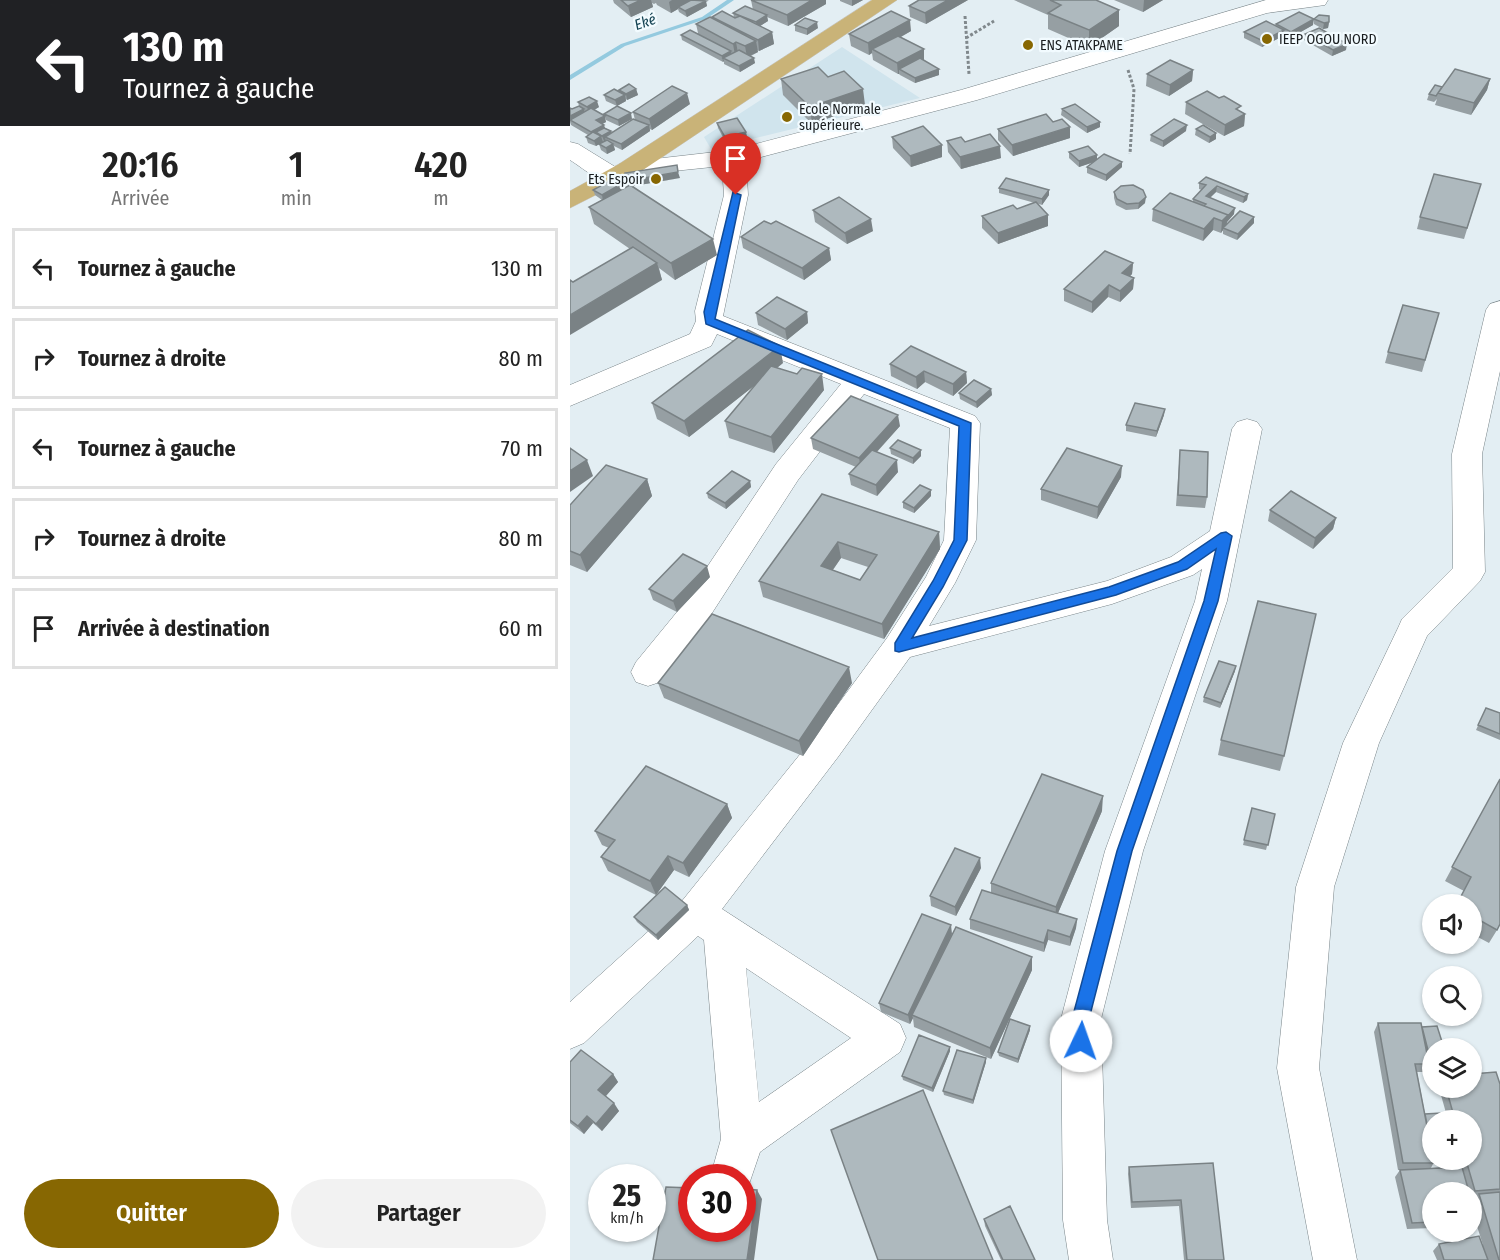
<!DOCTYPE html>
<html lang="fr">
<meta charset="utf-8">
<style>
body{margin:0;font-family:"Fira Sans Condensed",sans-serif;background:#f2f2f2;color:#222;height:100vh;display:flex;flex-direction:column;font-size:22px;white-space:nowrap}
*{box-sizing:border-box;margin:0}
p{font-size:20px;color:#767676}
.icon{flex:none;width:33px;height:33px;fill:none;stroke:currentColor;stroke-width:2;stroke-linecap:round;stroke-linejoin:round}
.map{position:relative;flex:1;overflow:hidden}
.panel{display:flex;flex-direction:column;background:#fff;width:570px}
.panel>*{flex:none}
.hud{background:#202124;color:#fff;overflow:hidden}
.tools{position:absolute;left:852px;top:894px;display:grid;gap:12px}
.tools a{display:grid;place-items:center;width:60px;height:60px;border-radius:50%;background:#fff;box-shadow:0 2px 4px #0004;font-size:30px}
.speed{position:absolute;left:18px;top:1164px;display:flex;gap:12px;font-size:30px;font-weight:700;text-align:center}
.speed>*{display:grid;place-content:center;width:78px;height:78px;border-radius:50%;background:#fff;box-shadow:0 2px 4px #0004;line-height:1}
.speed small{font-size:15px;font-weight:400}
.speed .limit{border:9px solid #d22;background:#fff;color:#111}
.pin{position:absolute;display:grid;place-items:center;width:51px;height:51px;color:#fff;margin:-62px -26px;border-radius:50% 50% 50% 0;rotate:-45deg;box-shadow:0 0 6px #0007}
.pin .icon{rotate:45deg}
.me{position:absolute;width:66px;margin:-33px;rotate:3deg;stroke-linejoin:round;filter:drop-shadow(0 0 4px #0008)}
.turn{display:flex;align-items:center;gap:21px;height:126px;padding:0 24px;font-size:27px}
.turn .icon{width:78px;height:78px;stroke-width:2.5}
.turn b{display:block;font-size:42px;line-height:51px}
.eta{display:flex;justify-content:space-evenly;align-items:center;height:102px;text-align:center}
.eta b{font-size:36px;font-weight:600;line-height:42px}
.primary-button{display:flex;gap:12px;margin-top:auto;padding:12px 24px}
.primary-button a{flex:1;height:69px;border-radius:36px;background:#876702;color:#fff;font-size:24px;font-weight:600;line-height:69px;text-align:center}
.primary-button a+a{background:#f2f2f2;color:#222}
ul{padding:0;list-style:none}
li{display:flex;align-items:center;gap:18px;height:81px;margin:0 12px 9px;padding:0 12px;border:3px solid #e0e0e0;border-radius:0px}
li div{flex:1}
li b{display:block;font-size:22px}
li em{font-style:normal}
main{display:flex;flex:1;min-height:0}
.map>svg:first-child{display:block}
.built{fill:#d0e4ed}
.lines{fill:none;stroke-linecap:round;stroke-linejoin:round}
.stream{fill:#94cadf;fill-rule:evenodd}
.minor-casing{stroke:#798488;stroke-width:1}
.major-casing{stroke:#c8c9c9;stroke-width:1}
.path{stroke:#80888c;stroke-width:3;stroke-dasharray:3 2;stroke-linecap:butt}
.minor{fill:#fff;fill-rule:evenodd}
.major{fill:#c9b378;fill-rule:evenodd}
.wall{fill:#969fa3;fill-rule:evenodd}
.shaded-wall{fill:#7a8285}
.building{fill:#aeb9be;stroke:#7a8285;stroke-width:1.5;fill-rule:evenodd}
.route{fill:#1a73e8;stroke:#114b97;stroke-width:1.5}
.poi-dot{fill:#876702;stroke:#f2fbff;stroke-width:2}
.labels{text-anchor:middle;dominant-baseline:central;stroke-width:4.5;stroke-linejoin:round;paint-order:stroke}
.far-poi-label{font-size:14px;fill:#1a1e20;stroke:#f2fbff;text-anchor:start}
.far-water-label{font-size:15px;font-style:italic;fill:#134252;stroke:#f2fbff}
</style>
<main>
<section class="panel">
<div class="hud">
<div class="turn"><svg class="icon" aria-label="left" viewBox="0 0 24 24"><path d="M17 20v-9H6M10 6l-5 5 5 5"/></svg><div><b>130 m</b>Tournez à gauche</div></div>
</div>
<div class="eta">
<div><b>20:16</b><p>Arrivée</p></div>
<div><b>1</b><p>min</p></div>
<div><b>420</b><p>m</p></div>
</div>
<ul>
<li><svg class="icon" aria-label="left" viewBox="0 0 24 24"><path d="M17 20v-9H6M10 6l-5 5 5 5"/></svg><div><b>Tournez à gauche</b></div><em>130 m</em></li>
<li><svg class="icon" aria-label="right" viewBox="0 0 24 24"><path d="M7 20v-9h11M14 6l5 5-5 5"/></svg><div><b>Tournez à droite</b></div><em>80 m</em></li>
<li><svg class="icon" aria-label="left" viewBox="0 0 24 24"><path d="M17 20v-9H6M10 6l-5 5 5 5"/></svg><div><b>Tournez à gauche</b></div><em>70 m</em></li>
<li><svg class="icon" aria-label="right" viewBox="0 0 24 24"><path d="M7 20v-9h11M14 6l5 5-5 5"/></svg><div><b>Tournez à droite</b></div><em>80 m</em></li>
<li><svg class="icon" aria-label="arrive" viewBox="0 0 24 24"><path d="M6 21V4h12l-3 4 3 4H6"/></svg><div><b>Arrivée à destination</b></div><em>60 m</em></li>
</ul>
<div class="primary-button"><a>Quitter</a><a>Partager</a></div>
</section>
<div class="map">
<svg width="930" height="1260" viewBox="0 0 930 1260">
<rect width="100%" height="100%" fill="#e3eef3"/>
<!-- built -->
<path class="built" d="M272 47 350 98 141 149 134 137Z"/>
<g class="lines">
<!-- stream -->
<path class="stream" d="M157 0H164L136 19 55 46 0 80V75L51 44 132 17Z"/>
<!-- minor casing -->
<g class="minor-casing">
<path id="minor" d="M696 0H758L755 5 697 13 407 100 176 161 178 195 153 316 405 416 410 423 406 540 385 583 359 626 537 581 601 557 640 531 662 429 667 422 677 419 687 422 692 429 657 601 573 851 531 1019 537 1220 543 1260H499L493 1220 491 1019 535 851 625 601 632 569 623 575 542 604 340 657 268 757 152 909 330 1024 336 1038 330 1052 190 1152 176 1193 172 1195V1178H140L151 1139 134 940 128 936 14 1043 0 1049V1002L112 901 244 737 317 638 356 577 374 540 380 428 294 394 228 480 131 630 90 682 78 686 66 682 61 672 66 662 107 612 206 464 271 384 147 334 141 346 0 406V385L120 334 126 321 125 311 154 195 152 166 55 176 53 182C33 187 16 170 0 160V142L8 144 47 168 49 164 58 162 163 150 391 90ZM176 968 281 1038 189 1102Z
M930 301V371L912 454 915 572 910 581 857 636 809 743 764 887 749 1068 787 1260H743L707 1068 726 887 773 743 828 628 832 619 883 568 882 454 916 310 920 304Z"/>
</g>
<!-- major casing -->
<g class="major-casing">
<path id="major" d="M302 0H327L67 174 0 208V191L49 164Z"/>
</g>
<!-- path -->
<path class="path" d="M395 16 399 74
M396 38 424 21
M558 70 564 89 560 154"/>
<!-- minor -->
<use href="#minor" class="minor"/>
<!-- major -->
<use href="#major" class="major"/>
</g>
<!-- wall -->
<path class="wall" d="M43 0H135L137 6 117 17 109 12 108 9 101 13 87 5 86 3 84 4 82 3 83 7 61 17 44 3Z
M181 0H256V4L218 26 197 17 198 21 190 26 202 32 204 44 189 51 187 50 188 52 181 56 185 63 170 72 154 64V61L153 62 112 40 111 35 128 33 126 24 142 18V17H164L163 13 183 10Z
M270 0H293L282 6 270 1Z
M398 0 356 24 340 17 339 6Z
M444 0H526L549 10V26L519 47 478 29V15Z
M544 0H593L573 12Z
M744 19 759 22 758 28 753 29 744 24Z
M706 24 743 25 720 38 713 34V36L692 47 674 38V32L705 26Z
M225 25 248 28 237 35 225 31Z
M341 31 331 37 354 49V61L369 75 345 83 330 75 329 74H328L303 60 302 53 299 55 281 46 279 34Z
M735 34 776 50 762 56 734 40Z
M623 70 622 81 599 96 576 86 577 74Z
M258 77 295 105 242 124 213 95 211 79Z
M920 79 917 90 901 115 865 105 867 99 864 102 857 100 859 94 872 87Z
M66 89 68 95 57 100 56 99V101L47 106 36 101 34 95 49 92V90Z
M8 102 29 107 24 110 36 122 32 124 35 128 41 131V133L65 120 63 112 120 104 82 130 80 129V131L52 150 44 146 45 150 37 154 31 150 29 144 26 146 18 143 16 137 18 135 1 125 0 122V108L2 109 9 106Z
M616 102 670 111 675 114 674 126 654 136 615 114Z
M492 109 530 127 517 133 491 115Z
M34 114 62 119 49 126 36 120Z
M147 123 176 132 177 138 156 143 148 128Z
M428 129 500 138 443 156 428 140Z
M626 129 646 133V139L639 143 625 135Z
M616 131 593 147 580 141 581 135Z
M322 137 372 157 341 167 323 148Z
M377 141 395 142 431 158 391 169 378 152Z
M499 152 527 159 552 167 536 181 517 173V167L524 162 509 167 499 158Z
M110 178 63 186 147 255 105 280 89 268 92 280 3 282 60 249 24 224 19 207 32 200 25 195 23 190 55 188 58 186Z
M629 183 678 194 677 200 673 203 646 192 640 198 664 214 657 222V225L684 217V223L667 240 653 234V230L651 233 643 230 633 241 582 221 583 209 623 202V199L632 190 629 189Z
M911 184 894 239 847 229 850 217Z
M429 188 479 195 472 205 466 203 478 215V226L428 244 412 228V216L447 209 465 203 429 193Z
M544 192 575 203 568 209 556 210 546 205 544 198Z
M243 210 303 231 277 244 245 222Z
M171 237 259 248 261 260 234 280 173 248Z
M563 263 562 274 560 276 564 278 563 289 550 302 538 297 522 313 494 301V289Z
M237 312 238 323 217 340 188 325 186 313Z
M869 313 852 372 815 363 818 352Z
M213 363 207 368 254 390 204 453 159 438 155 421 185 385 119 437 87 419 82 403Z
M320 364 396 372 397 383 383 396 355 382 347 389 321 376Z
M421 389 422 395 407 408 390 399 389 393Z
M594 415 586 437 556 431V425Z
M330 426 307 452 328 472 307 496 281 485 279 474 286 467 243 449 241 438Z
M320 448 351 456 343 464 321 454Z
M610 450 637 497 635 508 606 506Z
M551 477 527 519 471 500V489Z
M77 479 82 496 17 572 0 565V505Z
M180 481 181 487 156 509 138 498 137 493Z
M252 494 369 532 370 549 314 639 193 597 189 581ZM271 558 298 567 290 580 263 570Z
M361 496 344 513 333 508V502Z
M700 510 766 518 763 529 743 549 698 521Z
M140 577 107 612 83 600 79 589Z
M665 671 650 708 633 702 634 697Z
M88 683H282L233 756 94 698Z
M916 708 930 713V740L906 730Z
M651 740 714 756 710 771 648 755Z
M930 779 927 930 919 943 902 934V904L894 891 875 881Z
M157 804 162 818 119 877 104 870 86 895 38 871 31 857 39 848 32 845 25 831Z
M682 808 705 814 696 850 673 845Z
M532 811 488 913 507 919 506 928 500 946 478 940 474 952 400 929V919L421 893V883Z
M411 868 386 916 361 906 360 896Z
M117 905 119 910 88 940 67 922 64 917Z
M382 934 462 970 421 1059 344 1027 343 1018 340 1024 311 1012 309 1003Z
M808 1023 852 1027 862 1048V1062H859V1064L854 1072H847L855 1114 884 1160 881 1163 863 1164 861 1168 891 1167 889 1160H902V1120H878L869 1088H902L930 1084V1260H867L863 1251 869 1244 913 1245 905 1220 902 1223V1203L906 1198H902V1192H862V1228L837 1229 825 1177 830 1170H828L804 1032Z
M460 1030 448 1063 429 1056 428 1052Z
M380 1047V1051L363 1092 333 1080 332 1076Z
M0 1062 43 1074 48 1082 36 1096 49 1111 32 1131 23 1123 14 1134 0 1123Z
M416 1062 403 1104 374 1095 373 1091Z
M643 1163 654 1260H614L609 1206 561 1208 558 1174 559 1167Z
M414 1219 465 1260H431L415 1226Z"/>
<!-- shaded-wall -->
<path class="shaded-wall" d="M71 0H81L83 7 61 17 58 6Z
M102 0H126L108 7V9L101 13 99 2Z
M242 0H256V4L218 26 217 15Z
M282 0H293L282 6Z
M378 0H398L356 24 355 13Z
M574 0H593L573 12Z
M136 1 137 6 117 17 115 11Z
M549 10V26L519 47V30Z
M197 15 198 21 187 28 186 22Z
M744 19 743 25 720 38 721 32Z
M340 20 341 31 305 51 302 49V53L299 55 298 43Z
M247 22 248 28 237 35V29Z
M759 22 758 28 753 29 754 23Z
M714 30 713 36 692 47 693 41Z
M202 32 204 44 189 51 188 40Z
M186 41 188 52 177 57 175 46Z
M166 42 168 53 165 55 163 44Z
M777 44 776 50 762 56 763 50Z
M354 49V60L334 71 329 69V74H328L327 63Z
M161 51 162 57 153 58 154 61 153 62 152 56Z
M184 58 185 63 170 72 169 66Z
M369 69V75L345 83V78Z
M623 70 622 81 599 96 600 85Z
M920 79 917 90 901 115 904 103Z
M66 89 68 95 57 100 56 94Z
M293 89 295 105 242 124 240 107Z
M117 93 120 104 82 130 79 119Z
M55 95 56 101 47 106 45 100Z
M27 101 29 107 19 113 17 107Z
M14 109 15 115 0 120V116Z
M61 113 62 119 49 126 48 120Z
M675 114 674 126 654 136 655 125Z
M35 116 36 122 28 126 26 120Z
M530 122V127L517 133V127Z
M34 125 36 131 26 132 27 136 23 138 21 132Z
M79 125 80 131 52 150 51 144Z
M617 125 616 131 593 147V141Z
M500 127V138L443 156 442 145Z
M41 131 42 137H35L36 141H34L32 136Z
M176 132 177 138 156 143 155 137Z
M646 133V139L639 143 640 137Z
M31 136 33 142 26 146 24 141Z
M43 144 45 150 37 154 36 148Z
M372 145V157L341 167 340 156Z
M430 146 431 158 391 169 390 157Z
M527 155V161L509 167V161Z
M552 162V167L536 181V175Z
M108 172 110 178 58 187 57 181Z
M53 183 55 189 33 201 32 195Z
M647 186 646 192 635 202 636 196Z
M479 190V195L472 205V199Z
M678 194 677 200 673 203 674 197Z
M576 197 575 203 568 209 569 203Z
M665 208 664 214 657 222 656 227 653 228V230L651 233 652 221Z
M478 215V226L428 244V233Z
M684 217V223L667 240 668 234Z
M644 218 643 230 633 241 634 229Z
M301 219 303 231 277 244 275 233Z
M143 239 147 255 105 280 101 263Z
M259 248 261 260 234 280 232 268Z
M87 263 92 280 0 335V315Z
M563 263 562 274 551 285 552 273Z
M564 278 563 289 550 302V291Z
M539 285 538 297 522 313V302Z
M237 312 238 323 217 340 215 329Z
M210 346 213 363 119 437 114 421Z
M354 371 355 382 347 389 346 377Z
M396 372 397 383 383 396V384Z
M252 374 254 390 204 453 201 437Z
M421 389 422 395 407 408 406 402Z
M595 409 594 415 586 437 587 431Z
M328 415 330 426 291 469 289 458Z
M351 450V456L343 464V458Z
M17 460 23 476 0 492V471Z
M327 460 328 472 307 496 306 485Z
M552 466 551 477 527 519 528 507Z
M77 479 82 496 17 572 10 555Z
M180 481 181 487 156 509 155 503Z
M361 490V496L344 513V508Z
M766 518 763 529 743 549 745 538Z
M369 532 370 549 314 639 312 624Z
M268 542 271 558 254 582 251 566Z
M137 566 140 577 107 612 103 601Z
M666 666 665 671 650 708 651 703Z
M279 667 282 683 233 756 229 741Z
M533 796 532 811 485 920 486 907Z
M157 804 162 818 119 877 113 863Z
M98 856 104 870 86 895 80 881Z
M410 858 411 868 386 916 385 907Z
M117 905 119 910 88 940 86 935Z
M507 919 506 928 500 946V937Z
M381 925 382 934 342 1015 343 1018 340 1024 338 1015Z
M478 930V940L474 952V943Z
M462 957V970L421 1059 420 1048Z
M460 1026V1030L448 1063V1059Z
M380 1047V1051L363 1092 362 1088Z
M416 1058V1062L403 1104V1100Z
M43 1074 48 1082 34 1098 28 1090Z
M44 1103 49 1111 32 1131 26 1124Z
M17 1116 23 1123 14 1134 8 1126Z
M187 1190 192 1199 184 1260H177Z"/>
<!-- building -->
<path class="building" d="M51 0H71L58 6Z
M121 0 136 1 115 11 108 7Z
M181 0H242L217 15Z
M349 0H378L355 13 339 6Z
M480 0H526L549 10 519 30 478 13 491 5Z
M175 6 197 15 186 22 163 13Z
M152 11 165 18 170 16 202 32 188 40 142 17Z
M321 11 340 20 298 43 279 34Z
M729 12 744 19 721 32 706 24Z
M749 15 759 16V22L754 23 744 19Z
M140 17 186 41 175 46 166 42 163 44 126 24Z
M235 18 247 22 237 29 225 25Z
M696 21 714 30 693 41 674 32Z
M749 28 777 44 763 50 735 34Z
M120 30 161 51 152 56 111 35Z
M328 36 354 49 327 63 302 49Z
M169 50 184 58 169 66 153 58Z
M350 58 369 69 345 78 329 69Z
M600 60 623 70 600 85 577 74Z
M248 67 258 77 274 71 293 89 240 107 211 79Z
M885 69 920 79 904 103 868 93Z
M59 84 66 89 56 94 49 90Z
M865 85 872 87 866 96 859 94Z
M102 86 117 93 79 119 63 112Z
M44 89 55 95 45 100 34 95Z
M637 91 649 98 654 96 671 106 666 109 675 114 655 125 616 102Z
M19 97 27 101 17 107 8 102Z
M505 104 530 122 517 127 492 109Z
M9 106 14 109 0 116V108L2 109Z
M47 106 61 113 48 120 34 114Z
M21 108 35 116 26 120 34 125 21 132 0 120Z
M476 114 483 122 492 119 500 127 442 145 428 129Z
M167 118 176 132 155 137 147 123Z
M63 119 79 125 51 144 35 137Z
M604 119 617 125 593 141 581 135Z
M633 125 646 133 640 137 626 129Z
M353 126 372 145 340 156 322 137Z
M34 128 41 131 32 136 26 132Z
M23 132 31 136 24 141 16 137Z
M420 134 430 146 390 157 377 141 391 137 395 142Z
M37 140 43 144 36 148 29 144Z
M518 146 527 155 509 161 499 152Z
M534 154 552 162 536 175 517 167Z
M107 165 108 172 57 181 55 173Z
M864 174 911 184 897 228 850 217Z
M636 177 678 194 674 197 647 186 636 196 665 208 657 217 658 215 634 206 636 204 623 199 636 185 629 183Z
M45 178 53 183 32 195 23 190Z
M436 178 479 190 472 199 429 188Z
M60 185 143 239 101 263 19 207Z
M563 185 573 190 576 197 569 203 557 204 547 199 544 192 551 186Z
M600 193 658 215 652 221 644 218 634 229 583 209Z
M269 197 301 219 275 233 243 210Z
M466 202 478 215 428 233 412 216 443 205 447 209Z
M670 211 684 217 668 234 653 228Z
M194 221 201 224 206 221 259 248 232 268 171 237Z
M63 247 87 263 0 315V280L3 282Z
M535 251 563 263 552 273 564 278 550 291 539 285 522 302 494 289Z
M207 297 237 312 215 329 186 313Z
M833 305 869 313 855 360 818 352Z
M178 330 210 346 114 421 82 403Z
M341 346 396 372 383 384 354 371 346 377 320 364Z
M201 366 227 374 232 368 252 374 201 437 155 421Z
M404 380 421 389 406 402 389 393Z
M281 396 328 415 289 458 241 438Z
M565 403 595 409 587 431 556 425Z
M328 440 351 450 343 458 320 448Z
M0 448 17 460 0 471Z
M497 448 552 466 528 507 471 489Z
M302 450 327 460 306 485 279 474Z
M610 450 638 452 637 497 608 495Z
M36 465 77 479 10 555 0 551V505Z
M162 471 180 481 155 503 137 493Z
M350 485 361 490 344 508 333 502Z
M721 491 766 518 745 538 700 510Z
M252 494 369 532 312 624 189 581ZM268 542 307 555 290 580 251 566Z
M113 554 137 566 103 601 79 589Z
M688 601 746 614 714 756 651 740Z
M142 614 279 667 229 741 88 683Z
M649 661 666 666 651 703 634 697Z
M916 708 930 713V734L908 725Z
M76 766 157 804 113 863 98 856 80 881 31 857 45 840 25 831Z
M472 774 533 796 486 907 421 883Z
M930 779V924L927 930 902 916V904H887L901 877 882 867Z
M682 808 705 814 698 845 674 840Z
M385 848 410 858 385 907 360 896Z
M95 887 117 905 86 935 64 917Z
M412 890 507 919 500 937 478 930 474 943 400 919Z
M352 914 381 925 338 1015 309 1003Z
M386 927 462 957 420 1048 342 1015Z
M440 1019 460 1026 448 1059 428 1052Z
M808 1023H851L859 1064H845L862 1152V1160H864L865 1163H833Z
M867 1026 874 1048H862V1058H860L852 1027Z
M349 1035 380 1047 362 1088 332 1076Z
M11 1050 43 1074 28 1090 44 1103 26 1124 17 1116 8 1126 0 1120V1062Z
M387 1050 416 1058 403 1100 373 1091Z
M926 1072 930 1084V1189L905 1191 896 1160H902V1120H885L876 1088H902V1074Z
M353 1090 423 1260H308L261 1130Z
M872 1113 874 1120H862V1151L855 1114Z
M643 1163 654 1260H617L611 1200 562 1202 559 1167Z
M892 1167 899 1192H862V1222L842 1223 830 1170Z
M96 1187 122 1188V1228H172V1189L187 1190 177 1260H83Z
M930 1192V1260H929L909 1194Z
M902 1204 905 1219H902Z
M440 1206 465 1260H433L414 1219Z
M909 1236 918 1260H874L869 1244Z"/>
<!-- route -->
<path class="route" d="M163 192 171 195 145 319 401 423 397 540 373 587 342 638 539 587 608 562 651 533 656 532 662 536 648 601 562 851 519 1019 517 1047 511 1050 505 1047 502 1019 547 851 634 601 646 549 617 569 546 595 329 652 325 651V643L363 581 384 540 389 426 136 324 134 312Z"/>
<!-- markers -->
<g class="poi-dot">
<circle cx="697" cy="39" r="6"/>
<circle cx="458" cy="45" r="6"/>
<circle cx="217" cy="117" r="6"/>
<circle cx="86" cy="179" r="6"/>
</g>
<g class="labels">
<!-- far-poi labels -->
<g class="far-poi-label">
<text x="709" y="39">IEEP OGOU NORD</text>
<text x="470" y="45">ENS ATAKPAME</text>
<text x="229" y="109">Ecole Normale<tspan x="229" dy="16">supérieure.</tspan></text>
<text x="74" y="179" text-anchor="end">Ets Espoir</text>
</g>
<!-- far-water labels -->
<g class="far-water-label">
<text transform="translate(75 22) rotate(-19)">Eké</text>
</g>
</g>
</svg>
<div class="tools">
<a><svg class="icon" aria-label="sound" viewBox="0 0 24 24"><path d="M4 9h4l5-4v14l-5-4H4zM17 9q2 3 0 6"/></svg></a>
<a><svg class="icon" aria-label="search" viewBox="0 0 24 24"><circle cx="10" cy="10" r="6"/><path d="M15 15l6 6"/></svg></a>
<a><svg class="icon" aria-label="layers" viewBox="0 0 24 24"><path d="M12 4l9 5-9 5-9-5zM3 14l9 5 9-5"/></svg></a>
<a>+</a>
<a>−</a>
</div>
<div class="speed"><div>25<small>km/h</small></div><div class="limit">30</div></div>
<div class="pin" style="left:166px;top:195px;background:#d93025"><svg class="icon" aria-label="arrive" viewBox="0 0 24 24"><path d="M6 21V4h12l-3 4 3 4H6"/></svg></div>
<svg class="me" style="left:511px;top:1041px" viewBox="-20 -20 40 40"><circle r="19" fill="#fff"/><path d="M0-13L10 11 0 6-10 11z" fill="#1a73e8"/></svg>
</div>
</main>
